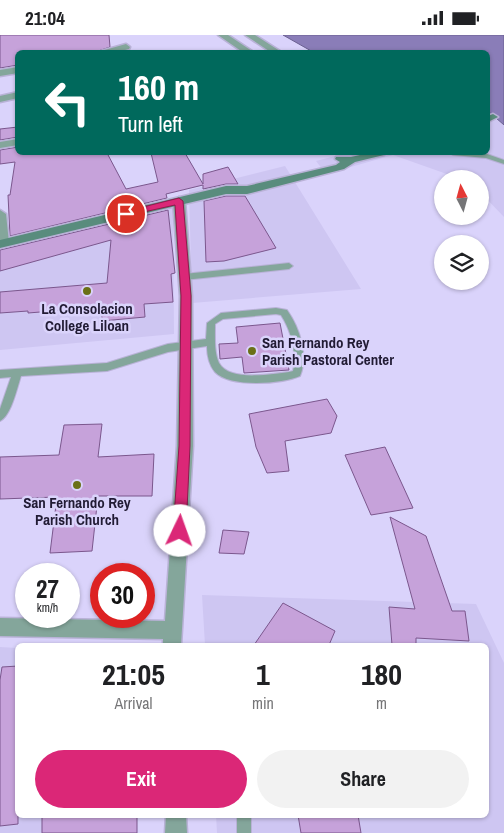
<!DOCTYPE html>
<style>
body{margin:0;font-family:"Archivo Narrow",sans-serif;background:#f2f2f2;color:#202124;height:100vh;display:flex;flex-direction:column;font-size:19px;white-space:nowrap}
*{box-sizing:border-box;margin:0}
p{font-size:16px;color:#757577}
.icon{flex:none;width:28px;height:28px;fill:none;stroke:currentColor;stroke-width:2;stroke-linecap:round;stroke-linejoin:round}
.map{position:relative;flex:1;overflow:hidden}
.panel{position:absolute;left:15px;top:608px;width:474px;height:175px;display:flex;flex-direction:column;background:#fff;border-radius:8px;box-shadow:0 1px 4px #0004}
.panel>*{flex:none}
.hud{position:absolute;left:15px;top:15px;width:475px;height:105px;border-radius:8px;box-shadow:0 1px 4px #0004;background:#00695c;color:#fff;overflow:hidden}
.needle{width:32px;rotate:354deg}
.fabs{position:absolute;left:434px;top:135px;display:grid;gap:10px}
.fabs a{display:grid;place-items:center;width:55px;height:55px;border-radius:50%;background:#fff;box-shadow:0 1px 4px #0004;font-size:25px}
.speed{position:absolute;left:15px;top:528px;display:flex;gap:10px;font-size:25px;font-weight:700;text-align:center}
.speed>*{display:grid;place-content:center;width:65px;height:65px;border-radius:50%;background:#fff;box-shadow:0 1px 4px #0004;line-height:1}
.speed small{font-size:12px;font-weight:400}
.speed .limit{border:8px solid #d22;background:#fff;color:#111}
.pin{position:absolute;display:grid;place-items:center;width:42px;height:42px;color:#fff;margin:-21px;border:2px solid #fff;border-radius:50%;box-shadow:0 1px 5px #0007}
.me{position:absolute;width:55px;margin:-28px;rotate:3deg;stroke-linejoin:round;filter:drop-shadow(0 0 4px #0008)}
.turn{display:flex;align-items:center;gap:18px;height:105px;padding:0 20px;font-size:22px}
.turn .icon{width:65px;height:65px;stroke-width:2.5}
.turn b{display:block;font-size:35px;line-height:42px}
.eta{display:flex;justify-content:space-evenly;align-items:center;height:85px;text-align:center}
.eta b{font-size:30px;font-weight:800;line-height:35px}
.button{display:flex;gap:10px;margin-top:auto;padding:10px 20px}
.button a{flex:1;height:58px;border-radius:30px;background:#db2777;color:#fff;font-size:20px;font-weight:800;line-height:58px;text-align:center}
.button a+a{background:#f2f2f2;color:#202124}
.status{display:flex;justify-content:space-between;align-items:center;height:35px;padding:0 25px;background:#fff;direction:ltr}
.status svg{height:14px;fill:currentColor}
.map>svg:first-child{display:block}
.built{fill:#cec6f2}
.water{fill:#8a7db8;stroke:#6a6090}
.building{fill:#c6a2da;stroke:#7b578d}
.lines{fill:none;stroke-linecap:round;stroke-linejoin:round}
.lane-casing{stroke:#b9b2d7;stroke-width:2}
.street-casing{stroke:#b9b2d7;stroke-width:3}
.secondary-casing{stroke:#b9b2d7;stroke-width:3}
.lane{fill:#84a69b;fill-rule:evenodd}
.street{fill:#84a69b;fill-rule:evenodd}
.secondary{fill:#598c7d;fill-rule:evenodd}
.route{fill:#db2777;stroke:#8e194d}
.poi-dot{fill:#6a7017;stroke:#dad3fb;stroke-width:2}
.labels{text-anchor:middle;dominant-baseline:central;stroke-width:5;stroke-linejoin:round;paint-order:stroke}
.poi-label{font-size:15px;font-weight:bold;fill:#211b34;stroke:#dad3fb}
</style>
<div class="status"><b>21:04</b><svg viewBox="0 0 49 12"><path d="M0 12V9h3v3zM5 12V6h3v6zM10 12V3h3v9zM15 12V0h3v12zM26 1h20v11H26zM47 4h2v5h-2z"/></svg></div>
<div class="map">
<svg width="504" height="798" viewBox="0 0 504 798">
<rect width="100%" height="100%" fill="#dad3fb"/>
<!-- built -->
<path class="built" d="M488 77 504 91V182L480 157V144H461L393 120 326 139 316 126 347 118H488Z
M285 131 361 254 192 268 189 155Z
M173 170 174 299 0 315V213Z
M202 560 476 569 504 628V798H217L216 780H486V610H205Z
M0 612 17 613 18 780H57L55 798H0Z"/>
<!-- water -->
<path class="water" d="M283 0H504V90L488 76V18L313 17Z"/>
<!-- building -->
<path class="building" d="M0 0H109L110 12 92 18H18V30L0 33Z
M18 92V102L0 105V94Z
M18 112V118H107L126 154 158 147 151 118H185L203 149V139L228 132 238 149H226L203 154V150L166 159 167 163 10 201 8 160H10L15 127 0 129V115Z
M226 161H245L276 213 224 226 206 227 204 166Z
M168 175 175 238 171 239 173 267 144 269 145 282 102 286V272L28 278V276L0 278V257L107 248 111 205 0 236V215Z
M280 288 289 335 244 338 242 322 220 324 219 309 238 308 236 292Z
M327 364 337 381 331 398 285 406 289 436 267 438 256 412 249 379Z
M102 389 98 422 154 419 152 461H98L92 516 50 518 57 462 0 464V422L59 420 64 390Z
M385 412 413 473 371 480 345 420Z
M390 482 426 501 452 576H465L469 606 416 603V610H392L389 572 415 574Z
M223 495 249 497 244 519 219 518Z
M283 568 335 596 329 610H254Z
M18 631V789L0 791V645L2 632Z
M42 780H137V798H42Z
M298 780H358L361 798H301Z"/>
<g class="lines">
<!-- lane casing -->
<g class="lane-casing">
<path id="lane" d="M450 118 487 119 504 125V129L486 123 453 120Z
M289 228 293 231 289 234 184 245 180 242 184 239Z
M276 273 287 275C299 292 309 320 300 341 282 349 230 353 215 337 209 330 207 320 207 311L168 317 107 336 21 341C17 353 11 381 0 386V374L11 342 0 343V335L107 328 168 309 206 304 207 288 221 278ZM276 279 281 280C291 295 297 318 293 336L289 337C271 339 229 347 219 328 214 317 215 302 215 289L223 284Z
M237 780H251V798H237Z"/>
</g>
<!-- street casing -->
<g class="street-casing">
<path id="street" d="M218 0H228L255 18H244Z
M245 0H255L283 18H272Z
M126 9 130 12 129 14 113 18H94Z
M18 32V38L0 41V35Z
M18 57V63L0 67V61Z
M18 104V110L0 113V107Z
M179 162 185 166 192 261 193 411 181 610H163V604L0 601V583L165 586 177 411 180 261 173 166Z
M0 175 6 179 9 208 3 212 0 211Z
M166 780H186L187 798H165Z"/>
</g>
<!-- secondary casing -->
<g class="secondary-casing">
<path id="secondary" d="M493 79 498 82 488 87V81Z
M369 118H385L384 120 355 127 344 134 247 159H226L0 213V205L226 151H247L336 130 340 127 335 124 336 122H351Z"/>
</g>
<!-- lane -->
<use href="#lane" class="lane"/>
<!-- street -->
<use href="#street" class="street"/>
<!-- secondary -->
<use href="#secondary" class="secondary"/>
</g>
<!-- route -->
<path class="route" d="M179 163 183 166 191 261 190 411 186 496 184 501 180 502 175 501 173 496 179 411 181 261 175 170 126 181 121 179 123 177Z"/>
<!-- markers -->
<g class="poi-dot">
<circle cx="87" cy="256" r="5"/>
<circle cx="252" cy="316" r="5"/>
<circle cx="77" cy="450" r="5"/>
</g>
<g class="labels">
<!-- poi labels -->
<g class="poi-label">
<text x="87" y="273">La Consolacion<tspan x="87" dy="17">College Liloan</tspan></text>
<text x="262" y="307" text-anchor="start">San Fernando Rey<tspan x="262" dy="17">Parish Pastoral Center</tspan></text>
<text x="77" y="467">San Fernando Rey<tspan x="77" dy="17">Parish Church</tspan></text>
</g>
</g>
</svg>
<div class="fabs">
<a><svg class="needle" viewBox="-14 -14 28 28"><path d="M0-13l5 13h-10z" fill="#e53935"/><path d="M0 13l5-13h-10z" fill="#757577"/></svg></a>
<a><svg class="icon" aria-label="layers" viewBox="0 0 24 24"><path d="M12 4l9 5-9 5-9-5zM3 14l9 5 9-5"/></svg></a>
</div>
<div class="speed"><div>27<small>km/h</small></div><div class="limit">30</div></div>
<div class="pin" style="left:126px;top:179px;background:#d93025"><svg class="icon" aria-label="arrive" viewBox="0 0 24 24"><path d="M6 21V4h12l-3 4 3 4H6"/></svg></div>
<svg class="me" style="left:180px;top:496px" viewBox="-20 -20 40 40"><circle r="19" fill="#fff"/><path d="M0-13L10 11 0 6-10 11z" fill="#db2777"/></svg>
<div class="hud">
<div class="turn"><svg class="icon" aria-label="left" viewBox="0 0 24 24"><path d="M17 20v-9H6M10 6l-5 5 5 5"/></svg><div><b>160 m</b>Turn left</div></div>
</div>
<section class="panel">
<div class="eta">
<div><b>21:05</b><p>Arrival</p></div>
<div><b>1</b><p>min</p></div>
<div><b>180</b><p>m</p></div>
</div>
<div class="button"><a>Exit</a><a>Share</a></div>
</section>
</div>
